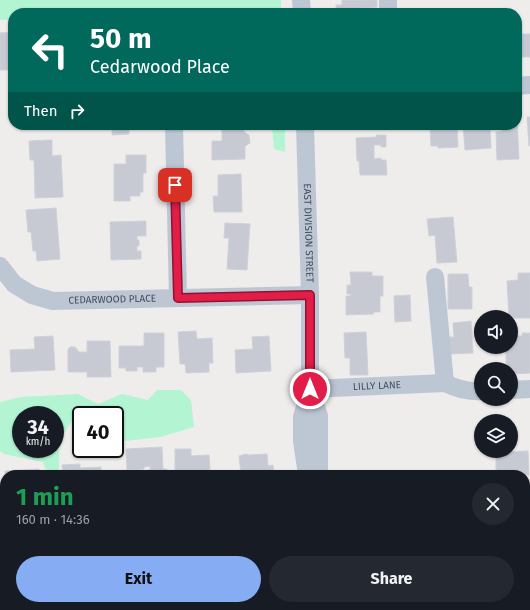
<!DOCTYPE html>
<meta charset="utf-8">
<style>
body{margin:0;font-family:"Fira Sans",sans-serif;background:#242831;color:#f1f3f6;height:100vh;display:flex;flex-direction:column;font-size:15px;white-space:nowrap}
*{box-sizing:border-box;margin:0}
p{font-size:13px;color:#9ea1a6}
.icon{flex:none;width:22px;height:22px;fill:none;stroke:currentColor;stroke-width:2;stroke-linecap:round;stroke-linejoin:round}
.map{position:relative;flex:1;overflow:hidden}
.panel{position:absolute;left:0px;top:470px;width:530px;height:140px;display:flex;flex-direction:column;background:#171b24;border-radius:16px 16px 0 0;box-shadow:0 1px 3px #0004}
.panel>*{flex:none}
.hud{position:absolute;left:8px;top:8px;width:514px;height:122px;border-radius:16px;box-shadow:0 1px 3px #0004;background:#00695c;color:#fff;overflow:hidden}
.controls{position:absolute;left:474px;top:310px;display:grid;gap:8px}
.controls a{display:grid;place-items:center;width:44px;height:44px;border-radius:50%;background:#171b24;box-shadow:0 1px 3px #0004;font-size:20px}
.speed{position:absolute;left:12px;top:406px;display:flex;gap:8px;font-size:20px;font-weight:700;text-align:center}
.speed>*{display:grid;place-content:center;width:52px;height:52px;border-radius:50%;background:#171b24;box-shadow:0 1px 3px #0004;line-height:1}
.speed small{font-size:10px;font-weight:400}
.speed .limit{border:2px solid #111;border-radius:6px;background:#fff;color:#111}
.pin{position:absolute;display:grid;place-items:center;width:34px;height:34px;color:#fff;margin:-17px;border-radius:8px;box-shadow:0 2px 6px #0006}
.me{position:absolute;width:44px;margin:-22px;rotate:0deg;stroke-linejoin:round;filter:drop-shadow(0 0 3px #0008)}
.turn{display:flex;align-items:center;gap:14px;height:84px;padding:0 16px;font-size:18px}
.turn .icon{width:52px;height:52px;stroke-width:2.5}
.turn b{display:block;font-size:28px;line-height:34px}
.then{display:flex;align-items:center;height:38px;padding:0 16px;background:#0003;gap:8px;font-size:15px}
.round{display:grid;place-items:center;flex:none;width:42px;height:42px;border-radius:21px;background:#242831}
.headline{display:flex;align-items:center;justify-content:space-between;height:68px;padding:0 16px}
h1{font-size:24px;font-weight:700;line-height:30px;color:#1e9e55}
.button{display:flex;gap:8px;margin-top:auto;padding:8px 16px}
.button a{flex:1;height:46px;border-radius:24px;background:#86acf4;color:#111;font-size:16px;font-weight:700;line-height:46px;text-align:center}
.button a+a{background:#242831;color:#f1f3f6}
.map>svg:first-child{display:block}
.green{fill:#b3f4d2;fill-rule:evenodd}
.building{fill:#c7cad3;stroke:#cfd1d9}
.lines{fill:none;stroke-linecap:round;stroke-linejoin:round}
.minor{stroke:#bdc7d4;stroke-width:18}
.route-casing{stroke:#92132f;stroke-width:10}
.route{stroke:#e11d48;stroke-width:7}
.labels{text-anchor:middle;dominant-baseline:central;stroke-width:3;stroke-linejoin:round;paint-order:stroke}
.street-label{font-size:10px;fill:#424d5c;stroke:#fff}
</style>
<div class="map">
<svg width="530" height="610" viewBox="0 0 530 610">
<rect width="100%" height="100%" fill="#efecec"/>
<!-- green -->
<path class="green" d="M0 0H281V13H260V11L13 13V19L0 20Z
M272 125H285V152L274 149Z
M157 390H181L191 400 194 427 160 437 125 441 115 433V415H81V419H73L59 442V475H48L43 462 4 454 0 451V402L21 397 78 394 98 404 122 394 148 400ZM21 415H55V449H21Z"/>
<!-- building -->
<path class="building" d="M342 0H377V7L359 8V13H337L336 5H342Z
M13 32V54H10L11 70H0V33Z
M519 34H530V57H520Z
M527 117H530V146H529Z
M517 118 519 159 497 160 496 132 502 131V125H517Z
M112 125H129V134L112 135Z
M222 125H244V132L249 135 250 143 245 146V159L212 160V141H222Z
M430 125H457L458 147 438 148V146H431Z
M463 125H490L491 148 465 150Z
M376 135H386V147H381V145H374V159L381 158V160H386L387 175H360L359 161H357L356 138 377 137Z
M52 140V156L61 155 63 197 35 198 34 160H30L29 141Z
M126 155H146V173H143V192H140V196H130V201H114V164H126Z
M241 174 242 212H214L213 196H218V175Z
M56 208 60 259 37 261 36 251H33L31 232H28L26 210Z
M453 217 457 262 437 263 435 235 429 236 427 219Z
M146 221V236H137V240H139V246H137V251H141V259L111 260 110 222Z
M225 223 250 224 247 270 227 269 229 238H224Z
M350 272H372V276H383V296H380V312H374L373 314 346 315V296H350L351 294H347V285H351Z
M518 273H530V318H511L509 317 507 281 518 280Z
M448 274H468L469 287H472V309H448Z
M410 295 411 321 395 322 394 296Z
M471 321 473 353 449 354 448 337H454L453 323Z
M196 331 197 339 212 338 213 363H209V372L186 373 185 364H180L178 332Z
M366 332 368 375H350V358H345L344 333Z
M144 333H164V367H156V372H143V367H137V371H126V368H119V346H144Z
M522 333H530V373L511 374V369H506V347H511V336H522Z
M53 336 55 370 11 372 10 350 35 349 34 337Z
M269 336 271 371 236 373 235 350 253 349 252 337Z
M87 341H110L111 377H87V372H68V349L70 347H75L79 352H87Z
M77 427H81V445H78Z
M162 447 163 469H167V475H148V470H150V466L144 467V469L127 470 126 449Z
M175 449H191V456L209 455 210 470H207L206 474 175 475Z
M528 451 529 475H492V471H496V452Z
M246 454 248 455 267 454 268 466 273 465 274 475H241L239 456Z
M80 464V468L101 467V475H63L62 465Z
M39 469V475H5V477V471Z
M3 606 24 607V610H3Z"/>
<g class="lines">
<!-- minor -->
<g class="minor">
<path d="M301 0 302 13"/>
<path d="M388 0V13"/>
<path d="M517 86 530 85"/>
<path d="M174 125 178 298"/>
<path id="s1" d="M305 125 310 295V389L302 417V441L307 475"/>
<path id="s2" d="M0 266 14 284 32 295 53 301 310 295"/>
<path d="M435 277 445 383"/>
<path id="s3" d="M310 389 445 383C457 389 467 392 481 391"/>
<path d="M310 389 319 416V475"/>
<path d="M511 390 530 389"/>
<path d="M525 515H530"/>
<path d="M0 527H5"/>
<path d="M191 605 192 610"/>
<path d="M309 605V610"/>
<path d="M324 605V610"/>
</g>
</g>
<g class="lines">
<!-- route casing -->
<g class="route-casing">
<path id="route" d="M175 185 178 298 310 295V389"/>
</g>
<!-- route -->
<use href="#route" class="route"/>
</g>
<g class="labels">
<!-- street labels -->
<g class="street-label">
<text stroke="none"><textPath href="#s1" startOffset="108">EAST DIVISION STREET</textPath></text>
<text stroke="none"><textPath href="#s2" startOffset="125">CEDARWOOD PLACE</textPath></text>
<text stroke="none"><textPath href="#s3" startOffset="67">LILLY LANE</textPath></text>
</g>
</g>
</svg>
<div class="controls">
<a><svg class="icon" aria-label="sound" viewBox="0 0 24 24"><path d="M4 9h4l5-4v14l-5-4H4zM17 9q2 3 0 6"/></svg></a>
<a><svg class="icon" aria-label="search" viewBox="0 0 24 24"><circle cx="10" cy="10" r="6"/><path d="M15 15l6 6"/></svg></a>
<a><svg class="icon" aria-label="layers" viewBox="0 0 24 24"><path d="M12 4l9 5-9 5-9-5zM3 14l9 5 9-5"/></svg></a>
</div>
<div class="speed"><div>34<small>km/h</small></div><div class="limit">40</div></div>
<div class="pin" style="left:175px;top:185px;background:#d93025"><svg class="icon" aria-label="arrive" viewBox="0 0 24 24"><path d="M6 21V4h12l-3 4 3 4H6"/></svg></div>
<svg class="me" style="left:310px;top:389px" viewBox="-20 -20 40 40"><circle r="17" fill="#e11d48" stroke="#fff" stroke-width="3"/><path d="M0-11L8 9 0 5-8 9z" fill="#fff"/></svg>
<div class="hud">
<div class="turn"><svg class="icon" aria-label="left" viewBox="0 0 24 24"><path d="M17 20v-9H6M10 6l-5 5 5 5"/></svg><div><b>50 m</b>Cedarwood Place</div></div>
<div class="then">Then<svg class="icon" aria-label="right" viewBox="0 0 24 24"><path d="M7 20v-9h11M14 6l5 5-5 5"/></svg></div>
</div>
<section class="panel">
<div class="headline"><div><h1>1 min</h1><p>160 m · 14:36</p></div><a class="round"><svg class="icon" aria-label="close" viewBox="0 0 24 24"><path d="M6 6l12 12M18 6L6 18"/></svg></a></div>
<div class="button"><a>Exit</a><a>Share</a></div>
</section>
</div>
